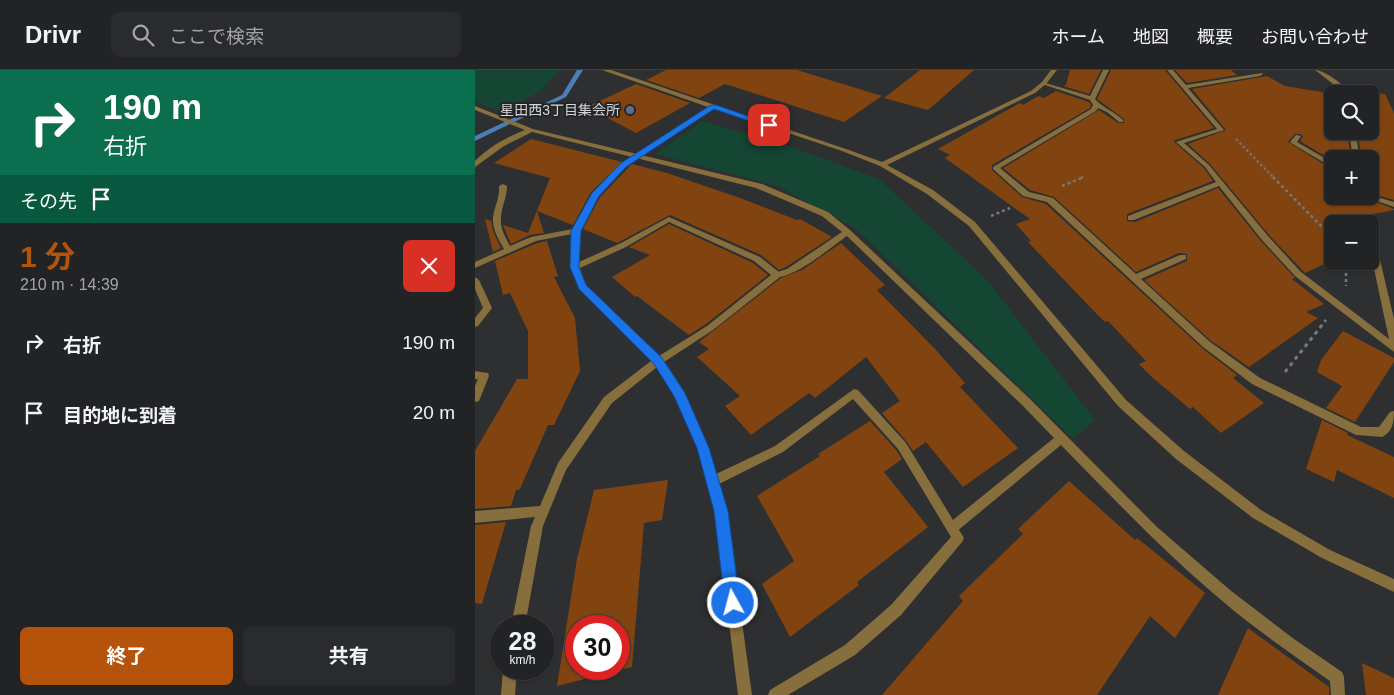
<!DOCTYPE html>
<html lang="ja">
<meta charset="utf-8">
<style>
body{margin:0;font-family:Helvetica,"Noto Sans JP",sans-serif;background:#2a2b2d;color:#f1f3f6;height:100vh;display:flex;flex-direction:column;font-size:19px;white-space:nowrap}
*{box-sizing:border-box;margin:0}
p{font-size:16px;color:#a2a4a7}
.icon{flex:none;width:28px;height:28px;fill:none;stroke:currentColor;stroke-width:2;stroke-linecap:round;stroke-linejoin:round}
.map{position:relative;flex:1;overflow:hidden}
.drawer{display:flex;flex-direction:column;background:#222325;width:475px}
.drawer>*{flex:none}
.top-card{background:#0b6e4f;color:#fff;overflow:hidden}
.fabs{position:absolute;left:849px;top:15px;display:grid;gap:10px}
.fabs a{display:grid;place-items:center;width:55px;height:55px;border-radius:8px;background:#222325;box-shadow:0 1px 4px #0004,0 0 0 1px #3f4042;font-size:25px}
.speed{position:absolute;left:15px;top:545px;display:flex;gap:10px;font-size:25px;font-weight:700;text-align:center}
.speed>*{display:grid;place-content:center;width:65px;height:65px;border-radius:50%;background:#222325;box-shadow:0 1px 4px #0004,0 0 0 1px #3f4042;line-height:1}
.speed small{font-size:12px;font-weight:400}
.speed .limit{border:8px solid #d22;background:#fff;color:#111}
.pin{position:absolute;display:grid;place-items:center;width:42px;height:42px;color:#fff;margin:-21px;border-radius:10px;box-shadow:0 2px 8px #0006}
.me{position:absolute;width:55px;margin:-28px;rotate:353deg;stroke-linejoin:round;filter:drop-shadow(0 0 4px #0008)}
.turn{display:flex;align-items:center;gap:18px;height:105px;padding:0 20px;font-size:22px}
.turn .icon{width:65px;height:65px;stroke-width:2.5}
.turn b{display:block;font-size:35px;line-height:42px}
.then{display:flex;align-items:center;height:48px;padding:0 20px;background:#0003;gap:10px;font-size:19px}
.round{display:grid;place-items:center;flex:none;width:52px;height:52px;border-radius:8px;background:#2a2b2d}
.headline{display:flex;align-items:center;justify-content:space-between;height:85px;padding:0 20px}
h1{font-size:30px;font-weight:700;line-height:38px;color:#b45309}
.primary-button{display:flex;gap:10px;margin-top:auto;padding:10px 20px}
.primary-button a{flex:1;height:58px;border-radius:8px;background:#b45309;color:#fff;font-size:20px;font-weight:700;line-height:58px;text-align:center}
.primary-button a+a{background:#2a2b2d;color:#f1f3f6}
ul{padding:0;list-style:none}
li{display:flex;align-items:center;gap:15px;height:70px;padding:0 20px}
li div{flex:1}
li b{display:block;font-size:19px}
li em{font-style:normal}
header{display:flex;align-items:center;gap:30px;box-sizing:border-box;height:70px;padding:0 25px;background:#222325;border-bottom:1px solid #3f4042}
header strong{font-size:24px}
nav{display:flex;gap:28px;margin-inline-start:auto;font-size:18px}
.search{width:350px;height:45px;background:#2a2b2d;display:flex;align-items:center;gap:12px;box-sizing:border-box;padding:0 18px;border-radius:8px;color:#a2a4a7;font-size:19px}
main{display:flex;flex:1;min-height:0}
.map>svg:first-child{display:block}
.green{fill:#154634}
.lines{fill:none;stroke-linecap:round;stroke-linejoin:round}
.stream{fill:#4b7db6;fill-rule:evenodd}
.building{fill:#814411;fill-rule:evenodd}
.path-far2{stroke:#77787a;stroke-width:2;stroke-dasharray:2.5 2.5;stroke-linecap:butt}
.path-far1{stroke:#77787a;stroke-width:2.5;stroke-dasharray:3 3;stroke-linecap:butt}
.path{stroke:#77787a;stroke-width:3;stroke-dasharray:4 4;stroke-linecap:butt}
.service{fill:#876e3d;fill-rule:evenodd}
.pedestrian{fill:#876e3d;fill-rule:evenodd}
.minor{fill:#876e3d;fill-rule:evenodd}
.route{fill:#1a73e8;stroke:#114b97}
.service-dot{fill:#5c6f8a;stroke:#242527;stroke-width:2}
.labels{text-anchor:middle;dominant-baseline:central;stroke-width:4;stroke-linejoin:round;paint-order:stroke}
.far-poi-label{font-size:14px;fill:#d3d4d6;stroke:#242527;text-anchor:end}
</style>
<header>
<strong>Drivr</strong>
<div class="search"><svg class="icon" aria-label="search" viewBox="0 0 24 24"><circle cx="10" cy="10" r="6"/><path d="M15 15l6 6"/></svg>ここで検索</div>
<nav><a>ホーム</a><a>地図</a><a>概要</a><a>お問い合わせ</a></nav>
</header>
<main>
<section class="drawer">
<div class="top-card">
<div class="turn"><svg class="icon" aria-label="right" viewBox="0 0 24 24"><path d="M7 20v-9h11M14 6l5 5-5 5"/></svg><div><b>190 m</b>右折</div></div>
<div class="then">その先<svg class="icon" aria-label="arrive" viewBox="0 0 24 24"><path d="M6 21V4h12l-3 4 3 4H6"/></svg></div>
</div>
<div class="headline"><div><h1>1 分</h1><p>210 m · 14:39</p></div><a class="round" style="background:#d93025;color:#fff"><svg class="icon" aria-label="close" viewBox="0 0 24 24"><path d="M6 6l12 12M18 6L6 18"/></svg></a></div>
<ul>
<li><svg class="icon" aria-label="right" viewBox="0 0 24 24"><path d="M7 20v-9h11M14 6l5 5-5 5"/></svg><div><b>右折</b></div><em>190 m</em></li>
<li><svg class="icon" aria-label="arrive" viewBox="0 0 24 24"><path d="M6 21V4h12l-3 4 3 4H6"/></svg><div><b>目的地に到着</b></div><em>20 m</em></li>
</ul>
<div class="primary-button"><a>終了</a><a>共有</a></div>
</section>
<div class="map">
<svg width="919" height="625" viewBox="0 0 919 625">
<rect width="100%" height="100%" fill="#2e2f31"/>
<!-- green -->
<path class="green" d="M0 0H84L66 21 28 42 0 32Z
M227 51 311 75 404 109 512 210 620 350 598 369 381 159 303 116 180 84Z"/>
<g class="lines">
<!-- stream -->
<path class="stream" d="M102 0H108L91 27 0 71V66L87 25Z"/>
</g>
<!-- building -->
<path class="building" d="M191 0H322L407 26 369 52 250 14 224 28 171 10Z
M445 0H499L453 40 409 28Z
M595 0H626L614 24 588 16 591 15Z
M636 0H690L739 58 700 70 699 72 729 98 738 111 652 144V151L660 152 743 118 786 171 820 208 817 209 849 234 831 242 843 248 774 297 735 270 669 210 712 191V184L704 183 661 202 579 127 555 120 528 98 624 40 643 53H649V49L622 29Z
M700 0H756L762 5 712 13Z
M792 6 810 16 859 24 858 61H872L876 89H858V91L825 71 828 67 826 64H820L813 72 858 100V126H886L919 139V140L858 152V190L830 203 794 165 735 94 713 74 751 60 717 19Z
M161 14 215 33 161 63 112 37Z
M581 21 614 32 616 35 615 38 517 95V100L547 127 571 134 727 278 762 305 758 308 789 333 746 363 718 337 715 339 678 308 664 294 671 291 633 251 630 252 616 238 553 172 556 171 541 154 555 149 470 88 475 85 463 79 545 33 548 35 563 26 569 28Z
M883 21 910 24 919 43V130L895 123V89H887L882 61H895V24H884Z
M56 69 147 92 116 122 98 155 62 141 69 163 55 165 36 174 28 155 53 163 75 108 19 93Z
M157 94 192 103 265 128 322 150 325 149 357 167 311 197 304 200 286 185 195 145 142 173 108 159 125 127Z
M10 149 16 151 18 161 26 178 18 182Z
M194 154 278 193 293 205 231 254 214 265 162 226 160 227 137 207 175 185 154 177Z
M72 171 83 206 79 207 100 248 105 301 79 355H73L45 419 41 420 36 436 0 439V381L42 309H53V261L35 223 28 225 20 191 62 173Z
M366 173 410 215 402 220 462 281 490 313 485 317 543 378 488 417 451 372 438 381 432 372 407 343 425 331 391 287 340 328 334 323 276 365 250 336 265 326 222 287 234 279 224 272 306 208 327 200Z
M868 261 919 288V292L880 352 851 338 867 316 842 302 846 290Z
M847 350 873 363 872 365 919 387V428L862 400 859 412 831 399Z
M395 351 421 380 427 389 409 402 453 457 382 512 384 515 315 567 287 514 319 491 282 426 345 386 343 384Z
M193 410 187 450 169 453 157 597 82 616 102 489 119 420ZM101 556H144V599H101Z
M594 411 660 470 662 468 730 523 700 568 675 546 622 625H407L488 531 484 526 548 464 543 459Z
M31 452 7 534 0 533V455Z
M773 558 854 617V625H743Z
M887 593 919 608V625H891Z"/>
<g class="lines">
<!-- path-far2 -->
<path class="path-far2" d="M761 69 799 108
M606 108 610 106"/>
<!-- path-far1 -->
<path class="path-far1" d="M798 107 858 168
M587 116 609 107
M516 146 535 138
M871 191V216"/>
<!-- path -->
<path class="path" d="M810 302 851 250"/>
<!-- service -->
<path class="service" d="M628 0H634L620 29C624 35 641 43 648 50V52H644L632 42 623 38 621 41 525 98 554 122 578 128 661 204 705 185H711V189L666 209 734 271 785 308 886 357H904L915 342 919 341C919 351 918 362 907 367L881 365 777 314 728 277 572 132 548 126 518 99V97L616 39 618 35 615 30 567 14V12L615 26Z
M692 0H698L711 15 787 3 788 4 785 6 713 18 749 60 709 73 734 95 793 166 826 202 914 269 895 180V159L898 160 919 249V282L820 206 787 170 744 116 659 150H653V146L741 112 730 97 701 72 742 59Z
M840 0C849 0 871 15 874 24H868L867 21Z
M874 61H880L885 89H878Z
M821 65 826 66 822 72 858 93V98L816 73 815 72Z
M895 125 919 132V137L888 126H895Z
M890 150H896V156L895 154H889Z"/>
<!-- pedestrian -->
<path class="pedestrian" d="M0 36 58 59 287 114 353 142 375 160 555 329 682 457 755 520 819 569 867 602 869 607 870 625H856L855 611C818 585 780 559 745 529 688 481 638 428 586 375L481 462 477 464 473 462 471 458 473 454 579 368 547 335 372 166C356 177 318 210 299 207V203L312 199 367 162 347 146 281 118 57 62 29 76 0 97V91C14 77 32 67 50 60L0 40Z"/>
<!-- minor -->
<path class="minor" d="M127 0H136L371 79 407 92 556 21 567 12 576 0H582L571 14 560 23 412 95 458 120 500 152 651 330 709 381 786 440 855 480 919 509V522L847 488 778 448 701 389 643 336 494 156 452 124 405 96 367 81 239 38 151 96 123 126 105 161 104 192 146 173 194 147 285 187 305 203V207L238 260 189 292C213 328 229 363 241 404L300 376 379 319 383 320 431 373 489 468 487 472 426 545 380 585 313 625H293L295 620 370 575 416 535 476 467 423 379 378 329 308 382 244 414 252 441 277 625H263L240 441 223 378 200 325 182 297 137 333 91 400 68 456 50 556H36L56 456 60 447 0 453V441L65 436 83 393 129 327 176 291 104 218 96 197 97 164 61 171 0 198V192L29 179C24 170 17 159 18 148 19 137 25 128 24 116L28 114 32 116C32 128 26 137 26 149 25 159 31 168 35 176L56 167 98 159 117 123 147 94 233 37ZM194 152 279 191 296 205 232 256 184 286 111 215 105 198 151 177Z
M0 207 4 210 17 238 3 256 0 257V248L8 238 0 219Z
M0 301 13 303 14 306 4 331 0 332V316L3 309H0Z
M28 599H42L40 625H26Z"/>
</g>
<!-- route -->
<path class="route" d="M236 35H241L298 55 292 57 239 39 151 97 124 126 106 161 104 197 111 215 187 288 210 323 234 378 253 441 265 533 263 538 258 540 253 538 250 533 239 441 222 378 199 326 179 294 104 219 95 197 96 161 117 123 146 93Z"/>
<!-- markers -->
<circle class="service-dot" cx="155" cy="40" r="5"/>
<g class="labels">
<!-- far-poi labels -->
<g class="far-poi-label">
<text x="145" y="40">星田西3丁目集会所</text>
</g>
</g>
</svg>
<div class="fabs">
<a><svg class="icon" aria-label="search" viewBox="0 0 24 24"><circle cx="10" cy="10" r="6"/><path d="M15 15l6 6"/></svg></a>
<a>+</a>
<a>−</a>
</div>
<div class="speed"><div>28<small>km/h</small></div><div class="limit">30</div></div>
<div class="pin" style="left:294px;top:55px;background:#d93025"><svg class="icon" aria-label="arrive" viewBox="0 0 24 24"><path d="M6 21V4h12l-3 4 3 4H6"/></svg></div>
<svg class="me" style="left:258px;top:533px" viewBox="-20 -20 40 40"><circle r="17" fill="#1a73e8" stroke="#fff" stroke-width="3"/><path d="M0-11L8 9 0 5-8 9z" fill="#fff"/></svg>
</div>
</main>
